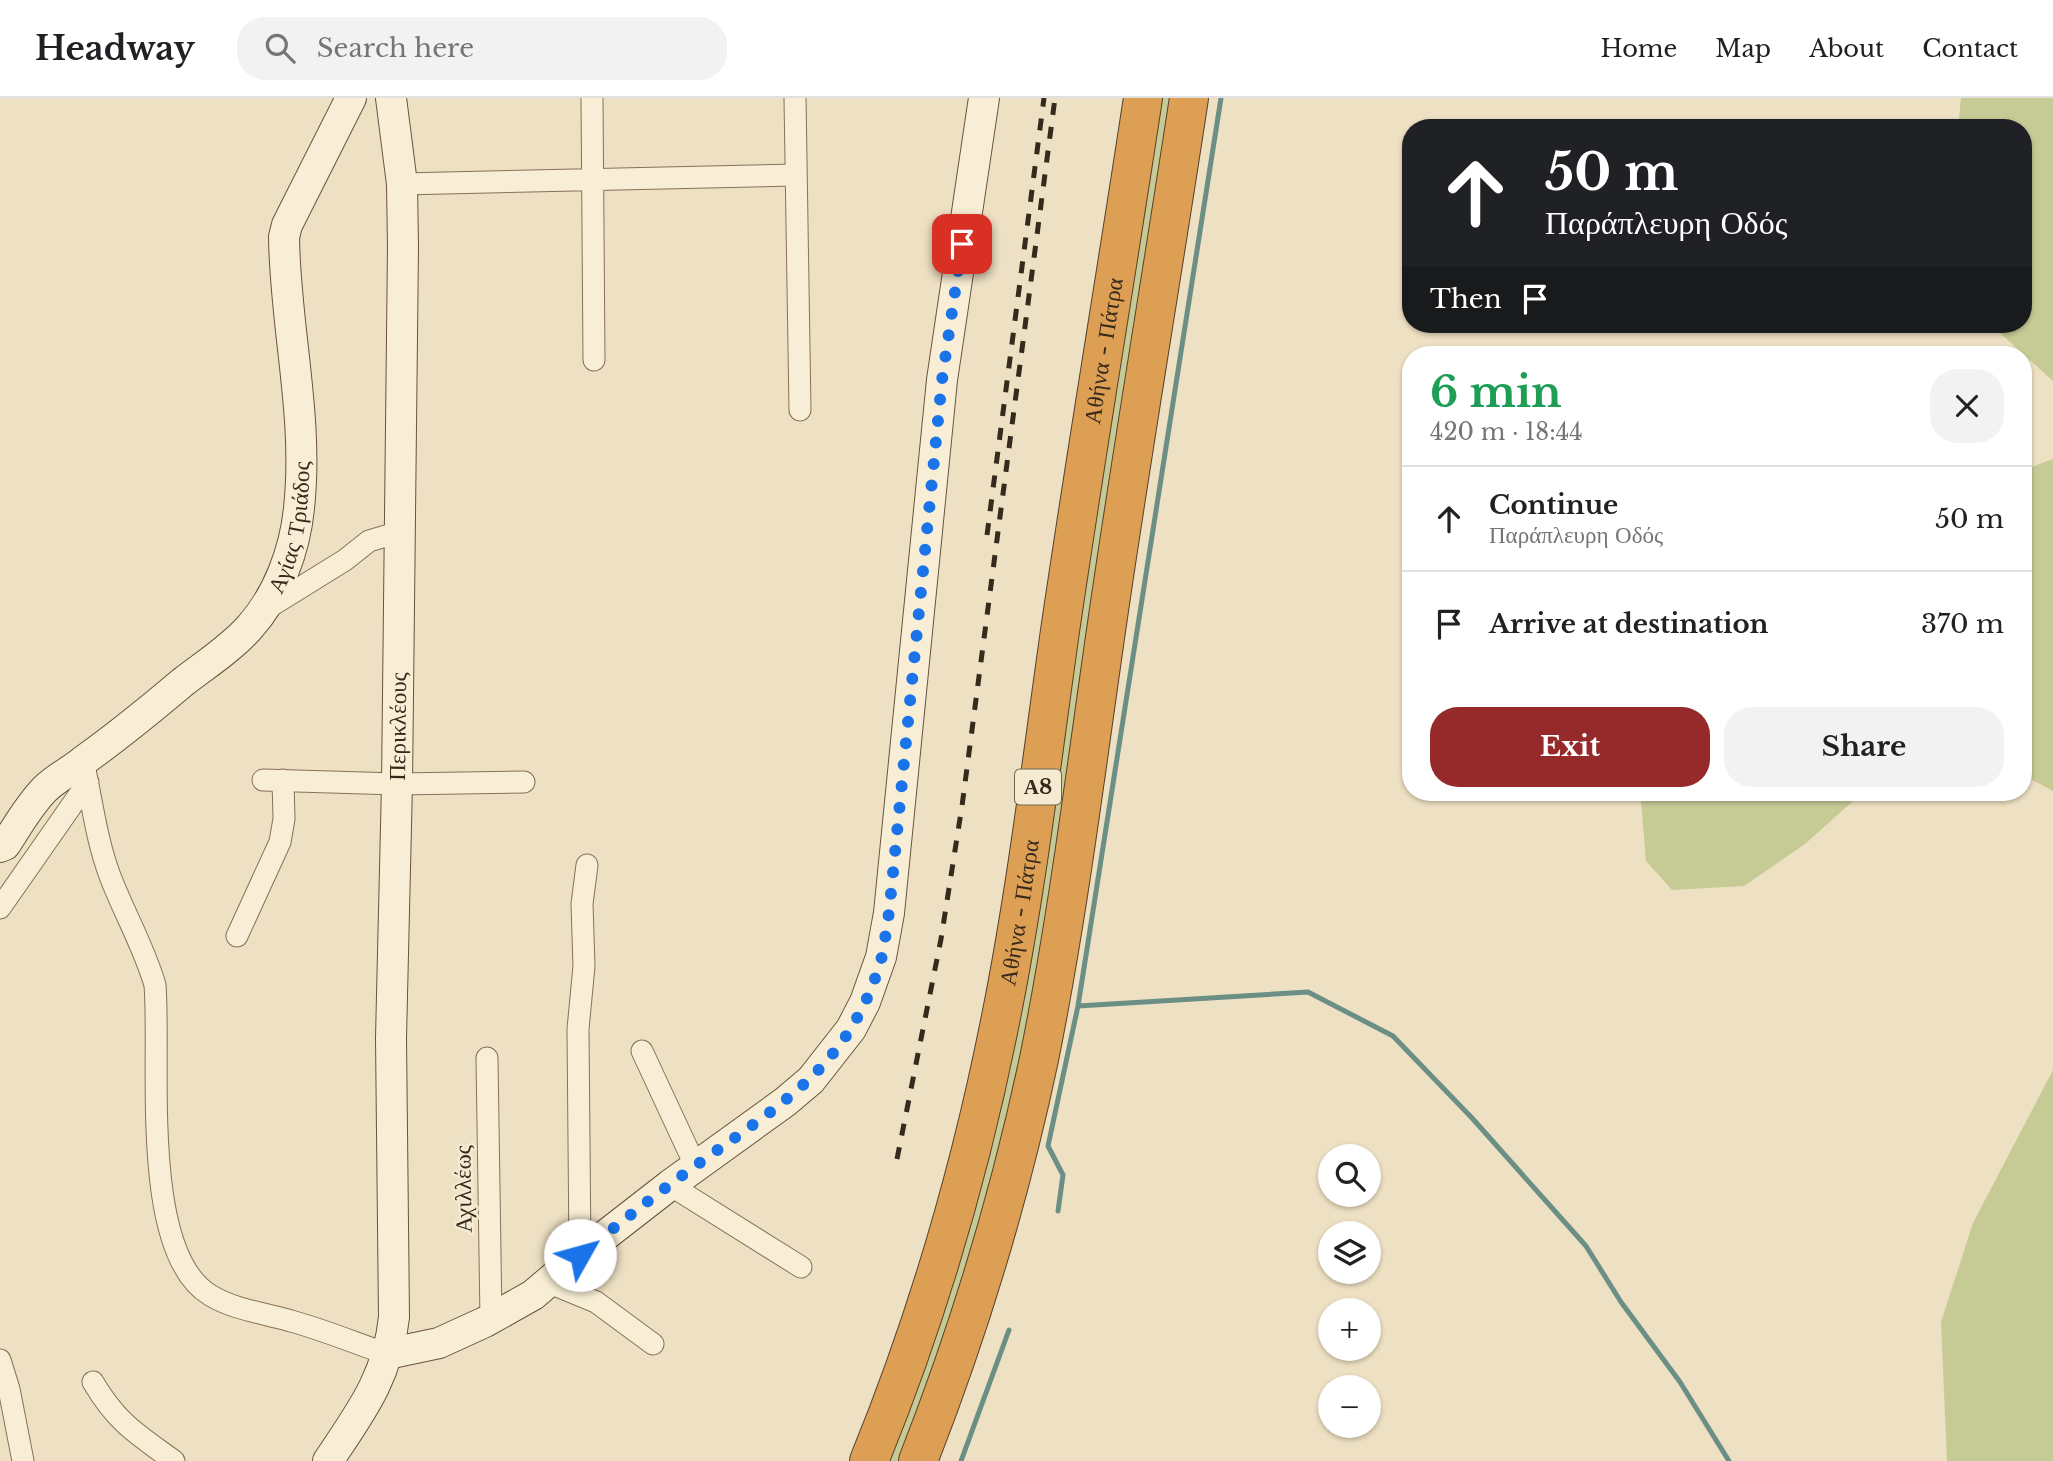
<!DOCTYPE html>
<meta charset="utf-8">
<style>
body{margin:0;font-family:"Libre Baskerville",serif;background:#f2f2f2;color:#202124;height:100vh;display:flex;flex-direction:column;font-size:26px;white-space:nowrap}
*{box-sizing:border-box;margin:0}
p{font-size:23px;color:#757577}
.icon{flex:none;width:38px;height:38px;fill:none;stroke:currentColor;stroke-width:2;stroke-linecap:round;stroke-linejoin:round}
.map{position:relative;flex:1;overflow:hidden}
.drawer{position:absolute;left:1402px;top:248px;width:630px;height:455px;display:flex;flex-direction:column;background:#fff;border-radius:28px;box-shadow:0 2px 5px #0004}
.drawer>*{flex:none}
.banner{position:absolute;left:1402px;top:21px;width:630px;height:214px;border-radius:28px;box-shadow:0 2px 5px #0004;background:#202124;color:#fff;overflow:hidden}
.tools{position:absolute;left:1318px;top:1046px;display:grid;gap:14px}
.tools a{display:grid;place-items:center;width:63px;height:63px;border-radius:50%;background:#fff;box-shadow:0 2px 5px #0004;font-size:35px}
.pin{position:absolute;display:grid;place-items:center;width:60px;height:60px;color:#fff;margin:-30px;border-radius:14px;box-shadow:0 4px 10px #0006}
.me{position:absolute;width:77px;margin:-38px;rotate:52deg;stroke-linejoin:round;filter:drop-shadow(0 0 5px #0008)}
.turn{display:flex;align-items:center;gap:24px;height:147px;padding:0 28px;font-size:32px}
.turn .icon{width:91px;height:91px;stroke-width:2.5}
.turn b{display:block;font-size:49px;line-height:60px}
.then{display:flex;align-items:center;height:66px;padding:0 28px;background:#0003;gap:14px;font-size:26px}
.round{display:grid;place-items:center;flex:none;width:74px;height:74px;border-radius:28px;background:#f2f2f2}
.headline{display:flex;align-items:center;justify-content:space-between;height:119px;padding:0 28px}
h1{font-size:42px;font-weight:700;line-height:52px;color:#1e9e55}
.action{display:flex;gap:14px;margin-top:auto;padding:14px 28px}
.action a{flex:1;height:80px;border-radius:28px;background:#962a2b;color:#fff;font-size:28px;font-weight:700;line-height:80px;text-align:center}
.action a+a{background:#f2f2f2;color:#202124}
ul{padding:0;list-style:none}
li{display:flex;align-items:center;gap:21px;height:105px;padding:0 28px;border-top:2px solid #e0e0e0}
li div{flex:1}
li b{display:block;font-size:26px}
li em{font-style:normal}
header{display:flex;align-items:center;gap:42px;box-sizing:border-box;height:98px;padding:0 35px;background:#fff;border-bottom:2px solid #e0e0e0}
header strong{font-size:33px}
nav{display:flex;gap:38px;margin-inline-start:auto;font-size:24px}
.search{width:490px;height:63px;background:#f2f2f2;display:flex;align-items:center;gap:18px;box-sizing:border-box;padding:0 24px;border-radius:28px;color:#757577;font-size:26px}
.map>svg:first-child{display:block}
.green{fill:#c6cb96}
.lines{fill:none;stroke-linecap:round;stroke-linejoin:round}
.stream{stroke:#6b8e85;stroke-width:5}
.street-casing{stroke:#877159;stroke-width:23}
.secondary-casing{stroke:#69533d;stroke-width:32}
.highway-casing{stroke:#55402e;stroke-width:40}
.street{stroke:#f8eed5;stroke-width:21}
.secondary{stroke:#f8eed5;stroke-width:30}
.highway{stroke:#dd9f53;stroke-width:38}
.rail{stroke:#372a1d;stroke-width:5;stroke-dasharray:12 12;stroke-linecap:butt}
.route{stroke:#1a73e8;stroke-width:12;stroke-dasharray:0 21.6}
.labels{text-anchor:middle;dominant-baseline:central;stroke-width:5;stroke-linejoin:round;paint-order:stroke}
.shield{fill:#f5ebd1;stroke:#706453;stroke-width:2}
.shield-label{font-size:21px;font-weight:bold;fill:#372a1d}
.street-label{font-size:23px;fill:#372a1d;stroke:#f5ebd1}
</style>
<header>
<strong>Headway</strong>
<div class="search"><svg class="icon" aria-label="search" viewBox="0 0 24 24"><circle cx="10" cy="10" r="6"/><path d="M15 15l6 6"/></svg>Search here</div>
<nav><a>Home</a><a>Map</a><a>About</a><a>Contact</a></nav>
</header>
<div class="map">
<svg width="2053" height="1363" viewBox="0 0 2053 1363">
<rect width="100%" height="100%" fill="#eee0c2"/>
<!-- green -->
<path class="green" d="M1161 0H1171L1045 827C1036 872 1029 918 1020 963 990 1099 950 1234 898 1363H887L1081 510Z
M1961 0H2053V283L1990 226H2023V30H1958Z
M2053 361V693L2023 677V372Z
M1644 695H1862L1805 746 1744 788 1672 792 1646 763 1641 703Z
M2053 972V1363H1947L1941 1224 1973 1125Z"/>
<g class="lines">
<!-- stream -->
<path class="stream" d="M1078 908 1308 894 1393 938 1472 1020 1586 1148 1621 1204 1680 1284 1729 1363
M1058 1113 1063 1077 1048 1048 1078 908 1221 0
M961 1363 1009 1232"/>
<!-- street casing -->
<g class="street-casing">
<path id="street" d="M592 0 594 262
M795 0 800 312
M402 86 796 77
M266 511 345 462 369 443 399 434
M83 663C92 702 96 741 110 778 124 815 144 849 155 887 161 962 139 1154 210 1197 234 1212 265 1215 291 1223 324 1232 355 1245 387 1256
M263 682 397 686 524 684
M0 810 88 684
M237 838 280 744 284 721 283 682
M642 953 695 1067
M487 960 491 1221
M670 1087 801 1169
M580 1157 578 931 584 868 582 806 587 767
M550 1185 596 1204 653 1246
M0 1262 9 1291 23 1363
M93 1284C117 1325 137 1336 174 1363"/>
</g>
<!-- secondary casing -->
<g class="secondary-casing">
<g id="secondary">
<path id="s1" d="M0 749 5 747C17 729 29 707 45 691 56 680 71 673 83 663 118 638 151 611 183 584 205 567 230 551 249 530 278 498 295 452 299 410 309 319 285 229 284 139L287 127 351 0"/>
<path d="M387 1256 439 1245 485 1224 533 1197 580 1157 670 1087 785 1004 811 982 851 931 865 904 881 859 889 815 942 282 984 0"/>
<path id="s2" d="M328 1363C360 1315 388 1279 394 1219L391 940 397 686 403 149 402 86 391 0"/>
</g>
</g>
<!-- highway casing -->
<g class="highway-casing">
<g id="highway">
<path id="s3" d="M869 1363C928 1219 972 1067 1002 914 1027 788 1042 660 1060 533 1086 355 1116 178 1143 0"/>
<path d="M918 1363C969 1233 1010 1098 1039 961 1069 813 1087 662 1109 512 1134 341 1163 171 1189 0"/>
</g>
</g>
<!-- street -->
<use href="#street" class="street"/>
<!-- secondary -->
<use href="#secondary" class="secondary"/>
<!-- highway -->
<use href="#highway" class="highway"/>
<!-- rail -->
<path class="rail" d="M987 437 1044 0
M897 1061 941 841 962 708 1055 0"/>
</g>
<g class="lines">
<!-- route -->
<path class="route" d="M580 1157C619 1126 657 1095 698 1066 781 1006 850 968 881 862 885 847 886 830 889 815L942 282 962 146"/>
</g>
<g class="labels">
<!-- shield labels -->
<rect class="shield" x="1015" y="671.5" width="46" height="35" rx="5"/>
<g class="shield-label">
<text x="1038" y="689">Α8</text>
</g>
<!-- street labels -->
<g class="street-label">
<text stroke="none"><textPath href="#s3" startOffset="1138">Αθήνα - Πάτρα</textPath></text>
<text stroke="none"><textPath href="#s1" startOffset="446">Αγίας Τριάδος</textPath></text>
<text stroke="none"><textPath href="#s2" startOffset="751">Περικλέους</textPath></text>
<text stroke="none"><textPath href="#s3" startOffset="570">Αθήνα - Πάτρα</textPath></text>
<text transform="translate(463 1091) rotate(-91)">Αχιλλέως</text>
</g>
</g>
</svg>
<div class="tools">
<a><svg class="icon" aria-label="search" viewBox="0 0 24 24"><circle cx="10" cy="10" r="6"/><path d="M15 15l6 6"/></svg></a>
<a><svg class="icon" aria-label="layers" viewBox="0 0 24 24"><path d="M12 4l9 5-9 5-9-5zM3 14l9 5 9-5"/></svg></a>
<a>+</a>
<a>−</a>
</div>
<div class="pin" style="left:962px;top:146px;background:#d93025"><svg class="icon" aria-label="arrive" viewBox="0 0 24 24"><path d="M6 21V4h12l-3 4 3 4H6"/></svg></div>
<svg class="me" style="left:580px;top:1157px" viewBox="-20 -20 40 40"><circle r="19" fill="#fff"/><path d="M0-13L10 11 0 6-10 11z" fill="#1a73e8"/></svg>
<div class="banner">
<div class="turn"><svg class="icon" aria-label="ahead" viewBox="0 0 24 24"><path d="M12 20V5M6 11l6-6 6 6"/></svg><div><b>50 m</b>Παράπλευρη Οδός</div></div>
<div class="then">Then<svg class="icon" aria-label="arrive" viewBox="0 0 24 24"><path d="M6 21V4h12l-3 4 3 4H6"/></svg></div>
</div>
<section class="drawer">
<div class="headline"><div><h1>6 min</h1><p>420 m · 18:44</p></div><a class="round"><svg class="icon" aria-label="close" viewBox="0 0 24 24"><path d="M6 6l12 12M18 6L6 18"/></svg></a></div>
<ul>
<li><svg class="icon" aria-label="ahead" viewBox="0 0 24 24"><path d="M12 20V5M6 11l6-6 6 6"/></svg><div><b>Continue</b><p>Παράπλευρη Οδός</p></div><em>50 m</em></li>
<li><svg class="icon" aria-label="arrive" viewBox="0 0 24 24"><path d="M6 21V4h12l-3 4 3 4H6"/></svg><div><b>Arrive at destination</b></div><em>370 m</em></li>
</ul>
<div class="action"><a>Exit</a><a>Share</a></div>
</section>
</div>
